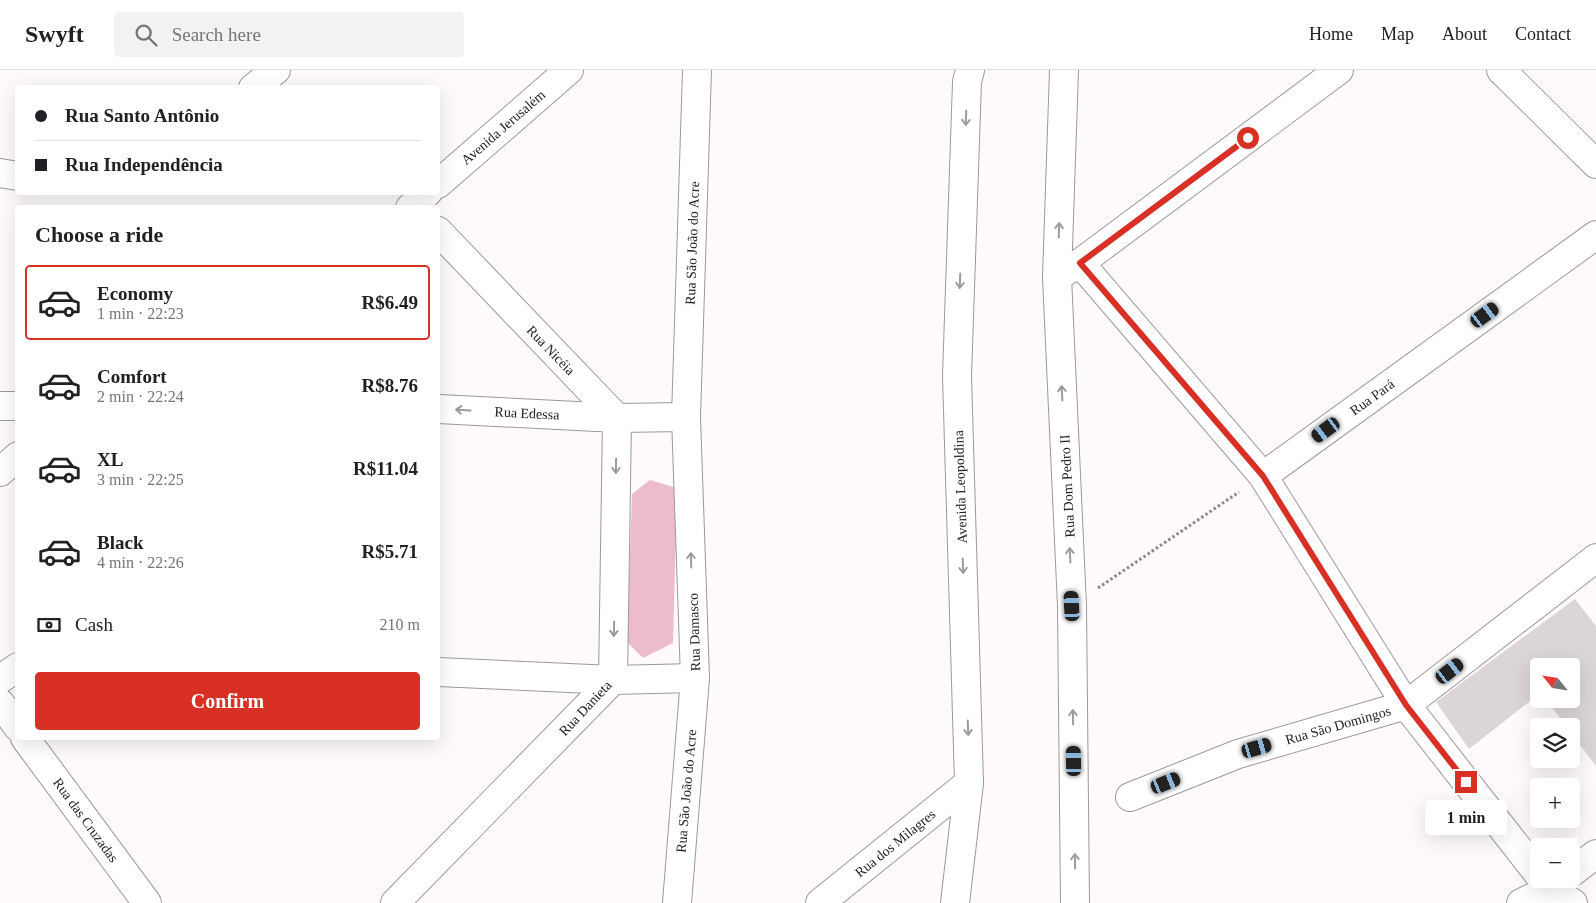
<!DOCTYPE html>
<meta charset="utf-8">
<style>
body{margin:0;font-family:Georgia,serif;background:#f2f2f2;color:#202124;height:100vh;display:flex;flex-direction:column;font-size:19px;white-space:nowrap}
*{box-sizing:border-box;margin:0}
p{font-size:16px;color:#757577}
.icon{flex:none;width:28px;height:28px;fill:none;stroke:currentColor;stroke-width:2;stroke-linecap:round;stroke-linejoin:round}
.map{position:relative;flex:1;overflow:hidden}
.side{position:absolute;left:15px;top:135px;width:425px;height:535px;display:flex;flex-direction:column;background:#fff;border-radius:5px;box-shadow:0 5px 20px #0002}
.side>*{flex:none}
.banner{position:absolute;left:15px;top:15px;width:425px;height:110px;border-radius:5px;box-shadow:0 5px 20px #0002;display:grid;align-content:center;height:110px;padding:0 20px;background:#fff}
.needle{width:32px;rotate:300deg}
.controls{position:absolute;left:1530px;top:588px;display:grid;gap:10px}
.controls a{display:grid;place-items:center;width:50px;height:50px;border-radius:5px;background:#fff;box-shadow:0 5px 20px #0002;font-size:25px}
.end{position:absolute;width:22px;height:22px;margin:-11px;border:6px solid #d93025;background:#fff;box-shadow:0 0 0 2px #fff}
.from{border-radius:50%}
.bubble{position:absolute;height:35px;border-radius:5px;background:#fff;box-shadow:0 5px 20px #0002;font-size:16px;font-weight:700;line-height:35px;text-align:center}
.car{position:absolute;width:15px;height:30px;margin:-15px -8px;border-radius:6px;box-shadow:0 0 4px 1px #0007;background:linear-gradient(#222 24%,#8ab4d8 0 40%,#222 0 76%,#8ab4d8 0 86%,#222 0)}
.banner b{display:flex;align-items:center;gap:18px;height:48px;font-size:19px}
.banner b+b{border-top:1px solid #e0e0e0}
.banner i{width:12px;height:12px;background:#202124}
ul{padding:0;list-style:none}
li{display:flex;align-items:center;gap:15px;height:75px;margin:0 10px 8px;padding:0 10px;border:2px solid transparent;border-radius:5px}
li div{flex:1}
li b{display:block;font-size:19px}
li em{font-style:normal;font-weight:700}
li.on{border-color:#d93025}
li>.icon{width:45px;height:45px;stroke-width:1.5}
h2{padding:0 20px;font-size:22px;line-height:60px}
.pay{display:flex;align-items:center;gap:12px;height:55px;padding:0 20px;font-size:19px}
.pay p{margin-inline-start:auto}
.cta{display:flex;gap:10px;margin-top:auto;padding:10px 20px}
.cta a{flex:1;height:58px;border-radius:5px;background:#d93025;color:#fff;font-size:20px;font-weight:700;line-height:58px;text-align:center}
header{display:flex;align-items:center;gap:30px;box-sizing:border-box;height:70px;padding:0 25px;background:#fff;border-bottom:1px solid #e0e0e0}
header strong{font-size:24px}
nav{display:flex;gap:28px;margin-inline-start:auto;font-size:18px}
.search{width:350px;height:45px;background:#f2f2f2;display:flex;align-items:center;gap:12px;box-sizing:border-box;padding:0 18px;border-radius:5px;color:#757577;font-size:19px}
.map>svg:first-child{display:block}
</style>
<header>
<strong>Swyft</strong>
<div class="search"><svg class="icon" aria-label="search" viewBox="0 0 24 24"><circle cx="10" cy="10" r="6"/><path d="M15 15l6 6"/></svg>Search here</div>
<nav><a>Home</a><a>Map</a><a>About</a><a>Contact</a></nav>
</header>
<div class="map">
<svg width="1596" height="833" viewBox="0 0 1596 833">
<rect width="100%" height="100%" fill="#fefafb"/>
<polygon fill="#ecbccc" points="650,410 677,418 673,573 643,588 627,572 632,424"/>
<polygon fill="#dcd5d7" points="1575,529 1596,556 1596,696 1571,663 1571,656 1566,656 1546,629 1571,629 1571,596 1539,596 1539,624 1469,679 1436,632"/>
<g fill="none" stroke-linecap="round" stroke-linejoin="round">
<defs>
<g id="street">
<polyline points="1501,0 1596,94"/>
<polyline points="253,18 276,0"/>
<polyline points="0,103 18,106"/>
<polyline points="438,161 617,348"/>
<polyline points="1080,193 1263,406 1406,635 1539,805"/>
<polyline points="1065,202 1080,193 1339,0"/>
<polyline points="438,339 617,348 686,347"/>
<polyline points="0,402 18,386"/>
<polyline points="1263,406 1596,165"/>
<polyline points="438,602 613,610 695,608"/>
<polyline points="0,609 18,597"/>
<polyline points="0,633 18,657"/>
<polyline points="25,668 147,833"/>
<polyline points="1130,727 1238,684 1406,635 1596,488"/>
<polyline points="1571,803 1596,784"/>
<polyline points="1542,809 1550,819 1573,833"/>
<polyline points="395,833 613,610 617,348"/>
<polyline points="677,833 695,608 686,347 697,0"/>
<polyline points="820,833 969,713"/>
<polyline points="1521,833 1550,819 1564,809"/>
</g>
<g id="secondary">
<polyline points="1064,0 1057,207 1072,536 1075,833"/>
<polyline points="438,114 569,0"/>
<polyline points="410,138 428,122"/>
<polyline points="0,336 18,336"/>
<polyline points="955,833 969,713 957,306 967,12 970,0"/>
</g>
</defs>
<use href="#street" stroke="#9e989a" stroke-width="30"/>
<use href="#secondary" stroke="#9e989a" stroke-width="30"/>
<polyline stroke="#8a8788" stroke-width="3" stroke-dasharray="2.5 2.5" stroke-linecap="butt" points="1098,518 1239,422"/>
<use href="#street" stroke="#fff" stroke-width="28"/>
<use href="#secondary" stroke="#fff" stroke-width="28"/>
</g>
<defs><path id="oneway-shaft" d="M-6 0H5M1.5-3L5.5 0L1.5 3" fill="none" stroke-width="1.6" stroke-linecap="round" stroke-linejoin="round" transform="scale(1.25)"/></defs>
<g stroke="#9c9c9c">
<use href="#oneway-shaft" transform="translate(966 48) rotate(92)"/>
<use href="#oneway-shaft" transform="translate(1059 160) rotate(-88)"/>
<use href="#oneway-shaft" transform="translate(960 211) rotate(92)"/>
<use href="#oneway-shaft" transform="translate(1062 323) rotate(-93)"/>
<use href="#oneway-shaft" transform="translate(463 340) rotate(-177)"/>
<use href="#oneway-shaft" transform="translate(616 396) rotate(91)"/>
<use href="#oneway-shaft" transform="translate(1070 485) rotate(-93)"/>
<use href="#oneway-shaft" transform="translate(691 490) rotate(-92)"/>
<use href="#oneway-shaft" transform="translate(963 496) rotate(88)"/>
<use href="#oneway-shaft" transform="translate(614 559) rotate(91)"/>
<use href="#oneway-shaft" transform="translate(1073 647) rotate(-91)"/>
<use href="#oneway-shaft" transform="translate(968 658) rotate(88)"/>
<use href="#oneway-shaft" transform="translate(1075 791) rotate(-91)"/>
</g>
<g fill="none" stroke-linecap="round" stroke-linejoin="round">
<polyline stroke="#d93025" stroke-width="6" points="1248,68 1080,193 1263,406 1406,635 1466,712"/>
</g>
<g text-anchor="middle" stroke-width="4" stroke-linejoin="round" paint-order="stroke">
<g font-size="14" fill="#242223" stroke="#fff">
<text transform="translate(503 57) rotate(-41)" y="5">Avenida Jerusalém</text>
<text transform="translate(692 173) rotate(-88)" y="5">Rua São João do Acre</text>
<text transform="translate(551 280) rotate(46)" y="5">Rua Nicéia</text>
<text transform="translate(1372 327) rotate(-36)" y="5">Rua Pará</text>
<text transform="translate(527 343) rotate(3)" y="5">Rua Edessa</text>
<text transform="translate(1067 416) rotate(-93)" y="5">Rua Dom Pedro II</text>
<text transform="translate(960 417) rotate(-92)" y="5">Avenida Leopoldina</text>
<text transform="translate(694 562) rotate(-92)" y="5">Rua Damasco</text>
<text transform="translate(585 638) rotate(-47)" y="5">Rua Danieta</text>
<text transform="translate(1338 655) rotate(-16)" y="5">Rua São Domingos</text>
<text transform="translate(686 721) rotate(-85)" y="5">Rua São João do Acre</text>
<text transform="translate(86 750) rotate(54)" y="5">Rua das Cruzadas</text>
<text transform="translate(895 773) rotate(-39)" y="5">Rua dos Milagres</text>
</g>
</g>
</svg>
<div class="controls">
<a><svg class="needle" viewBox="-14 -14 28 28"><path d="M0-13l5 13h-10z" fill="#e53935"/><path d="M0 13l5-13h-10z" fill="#757577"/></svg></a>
<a><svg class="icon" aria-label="layers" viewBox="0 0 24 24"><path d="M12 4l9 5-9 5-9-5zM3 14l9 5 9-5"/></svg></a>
<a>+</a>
<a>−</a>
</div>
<i class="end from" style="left:1248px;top:68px"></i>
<i class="end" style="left:1466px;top:712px"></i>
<div class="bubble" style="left:1425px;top:730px;width:82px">1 min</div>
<i class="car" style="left:1485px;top:245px;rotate:54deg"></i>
<i class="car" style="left:1326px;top:360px;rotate:234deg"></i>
<i class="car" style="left:1072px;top:536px;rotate:357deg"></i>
<i class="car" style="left:1450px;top:601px;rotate:52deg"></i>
<i class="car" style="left:1257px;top:678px;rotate:74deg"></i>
<i class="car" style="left:1074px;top:691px;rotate:359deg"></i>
<i class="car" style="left:1166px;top:713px;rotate:68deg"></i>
<div class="banner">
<b><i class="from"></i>Rua Santo Antônio</b>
<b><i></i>Rua Independência</b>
</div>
<section class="side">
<h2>Choose a ride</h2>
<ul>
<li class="on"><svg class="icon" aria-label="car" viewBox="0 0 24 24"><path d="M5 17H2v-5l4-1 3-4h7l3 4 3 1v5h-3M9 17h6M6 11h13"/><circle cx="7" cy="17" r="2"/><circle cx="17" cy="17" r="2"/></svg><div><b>Economy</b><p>1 min · 22:23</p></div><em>R$6.49</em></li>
<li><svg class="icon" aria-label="car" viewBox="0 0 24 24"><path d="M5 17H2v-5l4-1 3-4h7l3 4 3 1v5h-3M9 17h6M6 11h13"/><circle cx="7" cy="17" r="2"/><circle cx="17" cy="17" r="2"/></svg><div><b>Comfort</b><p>2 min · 22:24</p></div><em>R$8.76</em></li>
<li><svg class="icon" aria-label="car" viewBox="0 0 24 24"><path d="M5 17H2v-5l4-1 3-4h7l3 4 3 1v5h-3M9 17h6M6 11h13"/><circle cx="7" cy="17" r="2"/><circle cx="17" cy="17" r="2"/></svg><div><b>XL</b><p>3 min · 22:25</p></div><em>R$11.04</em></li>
<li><svg class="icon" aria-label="car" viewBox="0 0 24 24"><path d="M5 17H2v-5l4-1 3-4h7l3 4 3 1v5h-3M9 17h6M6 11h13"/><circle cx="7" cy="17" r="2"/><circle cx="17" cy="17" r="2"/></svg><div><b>Black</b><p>4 min · 22:26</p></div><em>R$5.71</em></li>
</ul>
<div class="pay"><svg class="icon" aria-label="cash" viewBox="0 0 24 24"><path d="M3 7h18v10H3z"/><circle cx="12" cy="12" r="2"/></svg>Cash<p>210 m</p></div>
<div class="cta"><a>Confirm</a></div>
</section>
</div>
